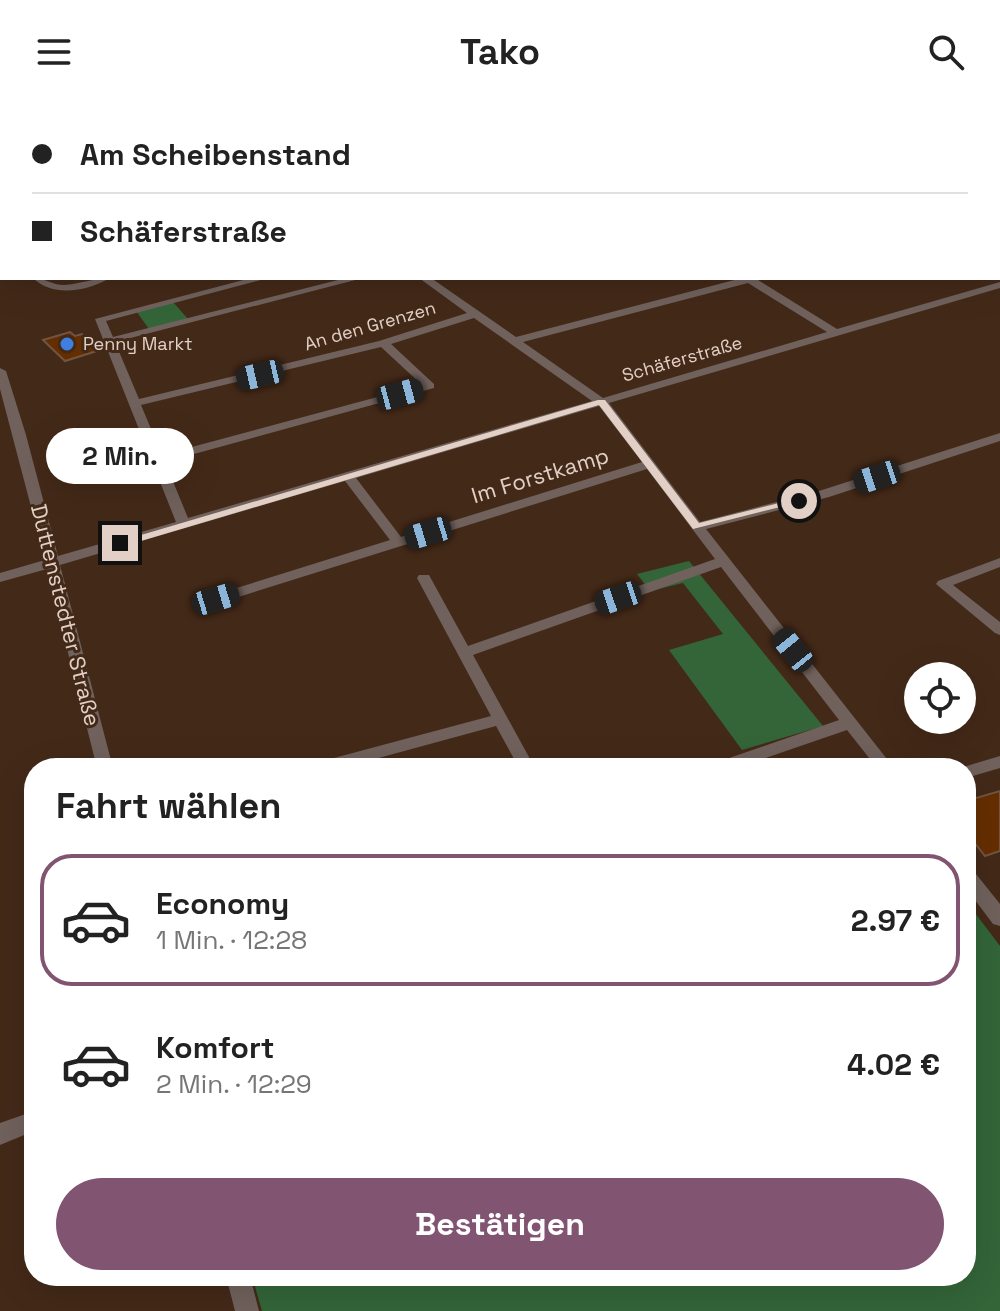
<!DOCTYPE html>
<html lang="de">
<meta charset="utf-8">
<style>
body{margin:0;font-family:"Space Grotesk",sans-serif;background:#f6f6f6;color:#222;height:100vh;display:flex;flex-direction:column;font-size:30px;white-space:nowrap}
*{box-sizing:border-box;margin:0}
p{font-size:26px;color:#767676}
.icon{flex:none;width:44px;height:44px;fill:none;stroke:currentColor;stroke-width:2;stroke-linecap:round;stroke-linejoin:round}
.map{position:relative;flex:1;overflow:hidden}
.panel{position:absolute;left:24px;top:654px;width:952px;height:528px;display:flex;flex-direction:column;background:#fff;border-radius:32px;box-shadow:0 8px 32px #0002}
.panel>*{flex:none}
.top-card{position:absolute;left:0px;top:0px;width:1000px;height:176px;box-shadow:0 8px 32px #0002;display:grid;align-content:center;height:176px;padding:0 32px;background:#fff}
.tools{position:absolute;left:904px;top:558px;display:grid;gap:16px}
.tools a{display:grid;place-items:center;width:72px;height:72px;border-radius:50%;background:#fff;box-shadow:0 8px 32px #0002;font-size:40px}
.end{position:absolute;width:36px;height:36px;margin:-18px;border:10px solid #e2d0c6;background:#111;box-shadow:0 0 0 4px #111}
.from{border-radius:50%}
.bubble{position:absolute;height:56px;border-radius:28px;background:#fff;box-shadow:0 8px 32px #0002;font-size:26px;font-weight:600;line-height:56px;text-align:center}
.car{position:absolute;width:24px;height:48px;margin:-24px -12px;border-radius:10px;box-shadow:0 0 6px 2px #0007;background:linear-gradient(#222 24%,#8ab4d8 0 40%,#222 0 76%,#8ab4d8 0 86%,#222 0)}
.top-card b{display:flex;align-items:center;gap:28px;height:76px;font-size:30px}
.top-card b+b{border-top:2px solid #e0e0e0}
.top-card i{width:20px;height:20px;background:#222}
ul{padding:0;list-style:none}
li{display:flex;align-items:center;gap:24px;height:132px;margin:0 16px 12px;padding:0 16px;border:4px solid transparent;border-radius:32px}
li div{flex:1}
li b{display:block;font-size:30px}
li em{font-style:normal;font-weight:600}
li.on{border-color:#815471}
li>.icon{width:72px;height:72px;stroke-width:1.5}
h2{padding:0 32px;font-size:36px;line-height:96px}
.button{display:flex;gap:16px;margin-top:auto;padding:16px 32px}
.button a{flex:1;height:92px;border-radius:48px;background:#815471;color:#fff;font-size:32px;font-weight:600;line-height:92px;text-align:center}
header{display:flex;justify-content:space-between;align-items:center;height:104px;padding:0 32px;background:#fff;font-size:36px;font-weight:600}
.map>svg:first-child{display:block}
</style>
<header><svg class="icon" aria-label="menu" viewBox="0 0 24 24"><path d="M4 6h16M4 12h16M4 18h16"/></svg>Tako<svg class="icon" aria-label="search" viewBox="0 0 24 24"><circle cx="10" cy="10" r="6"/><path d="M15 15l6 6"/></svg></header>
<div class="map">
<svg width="1000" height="1207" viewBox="0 0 1000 1207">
<rect width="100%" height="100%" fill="#432918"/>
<g fill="#336539">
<polygon points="173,198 188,215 149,225 136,207"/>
<polygon points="689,457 823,622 742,646 669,546 723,530 683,479 650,487 637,470"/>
<polygon points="966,797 1000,842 1000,1207 262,1207 252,1172 966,1172"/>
</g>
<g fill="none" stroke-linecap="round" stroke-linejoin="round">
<g stroke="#449aa0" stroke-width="2">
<polyline points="259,0 267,2"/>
<polyline points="799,0 803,2"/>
<polyline points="456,2 464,0"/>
</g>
</g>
<g fill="#652e00" stroke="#715441" stroke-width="2">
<polygon points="70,228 75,232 82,230 100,246 65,257 43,236"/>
<polygon points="1000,687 1000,747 985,752 966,728 966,697"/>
</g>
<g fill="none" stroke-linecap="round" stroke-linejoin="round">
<g fill="#70615c" fill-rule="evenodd">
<polygon points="570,0 582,0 584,2 573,2"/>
<polygon points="666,0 675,0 677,2 668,2"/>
<polygon points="0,129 2,130 2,138 0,137"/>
<polygon points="998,158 1000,159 1000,165 998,164"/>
<path d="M33,174C45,174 52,181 64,181C80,180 94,174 110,174C88,187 53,194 33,174Z"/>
<path d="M251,174H268L106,217L113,233L346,174H363L115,238L139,295L379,237L467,209L419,174H431L516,233L742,174H759L758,176L837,225L1000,178V184L609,299L700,418L819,387L1000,329V337L829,393L706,425L894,664H877L847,626L737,664H710L712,660L839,616L721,463L473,551L535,664H519L496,622L342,664H311L313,660L319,658L491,612L417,474L419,471H429L468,542L715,455L647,365L216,500L209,495L211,492L390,436L345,377L60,461L113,664H97L47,465L0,478V469L45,456L0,285V264L6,267L26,331L58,452L176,418L95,215ZM748,179L827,228L603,294L523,238ZM474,214L592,297L188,414L165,358L434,284V280L391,240ZM381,243L422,281L162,351L141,301ZM599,302L642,358L401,433L356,374Z"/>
<polygon points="1000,454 1000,463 953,481 1000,518 1000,531 995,529 936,480 938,477"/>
<polygon points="1000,652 1000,664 966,674 966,664 960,664"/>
<polygon points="966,763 972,765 1000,800 1000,822 993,820 966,784"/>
<polygon points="34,1007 34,1027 0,1041 0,1019"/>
<polygon points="226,1172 250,1172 259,1207 235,1207"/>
</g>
<rect fill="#b09085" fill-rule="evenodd" x="0" y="86" width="2" height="6"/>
</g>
<polygon fill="#e2d0c6" points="598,296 605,296 699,419 799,394 804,397 693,425 599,301 124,442 114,439"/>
<circle fill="#3f7fe0" stroke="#432918" stroke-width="3" cx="67" cy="240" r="8"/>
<g text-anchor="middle" stroke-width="6" stroke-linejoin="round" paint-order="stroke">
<g font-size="18" fill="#e2d0c6" stroke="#432918">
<text transform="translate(370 222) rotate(-16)" y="6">An den Grenzen</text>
<text transform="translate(682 255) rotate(-16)" y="6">Schäferstraße</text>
</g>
<g font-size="18" fill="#e2d0c6" stroke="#432918" text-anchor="start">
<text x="83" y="246">Penny Markt</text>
</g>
<g font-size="22" fill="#e2d0c6" stroke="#432918">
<text transform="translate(540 371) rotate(-17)" y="8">Im Forstkamp</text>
<text transform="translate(66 511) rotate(76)" y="8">Duttenstedter Straße</text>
</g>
</g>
</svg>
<div class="tools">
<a><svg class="icon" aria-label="locate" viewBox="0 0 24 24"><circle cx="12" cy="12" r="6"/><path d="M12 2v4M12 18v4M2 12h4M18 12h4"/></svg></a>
</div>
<i class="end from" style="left:799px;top:397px"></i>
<i class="end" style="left:120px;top:439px"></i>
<div class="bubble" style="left:46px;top:324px;width:148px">2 Min.</div>
<i class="car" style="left:260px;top:271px;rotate:257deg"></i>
<i class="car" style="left:400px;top:290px;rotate:75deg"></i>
<i class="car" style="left:877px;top:373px;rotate:252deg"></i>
<i class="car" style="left:428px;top:429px;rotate:253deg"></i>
<i class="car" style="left:618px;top:494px;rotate:251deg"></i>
<i class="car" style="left:216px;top:495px;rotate:73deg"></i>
<i class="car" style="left:793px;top:546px;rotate:321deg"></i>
<div class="top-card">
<b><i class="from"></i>Am Scheibenstand</b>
<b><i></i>Schäferstraße</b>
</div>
<section class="panel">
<h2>Fahrt wählen</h2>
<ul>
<li class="on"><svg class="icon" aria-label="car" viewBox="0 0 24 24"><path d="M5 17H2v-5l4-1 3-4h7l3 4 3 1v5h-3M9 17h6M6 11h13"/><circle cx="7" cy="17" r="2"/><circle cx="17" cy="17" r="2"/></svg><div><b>Economy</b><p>1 Min. · 12:28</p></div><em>2.97 €</em></li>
<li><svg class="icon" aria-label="car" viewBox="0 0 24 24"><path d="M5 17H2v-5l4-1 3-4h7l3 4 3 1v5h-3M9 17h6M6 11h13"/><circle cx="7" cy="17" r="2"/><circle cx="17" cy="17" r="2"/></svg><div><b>Komfort</b><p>2 Min. · 12:29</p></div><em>4.02 €</em></li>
</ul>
<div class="button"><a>Bestätigen</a></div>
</section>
</div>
